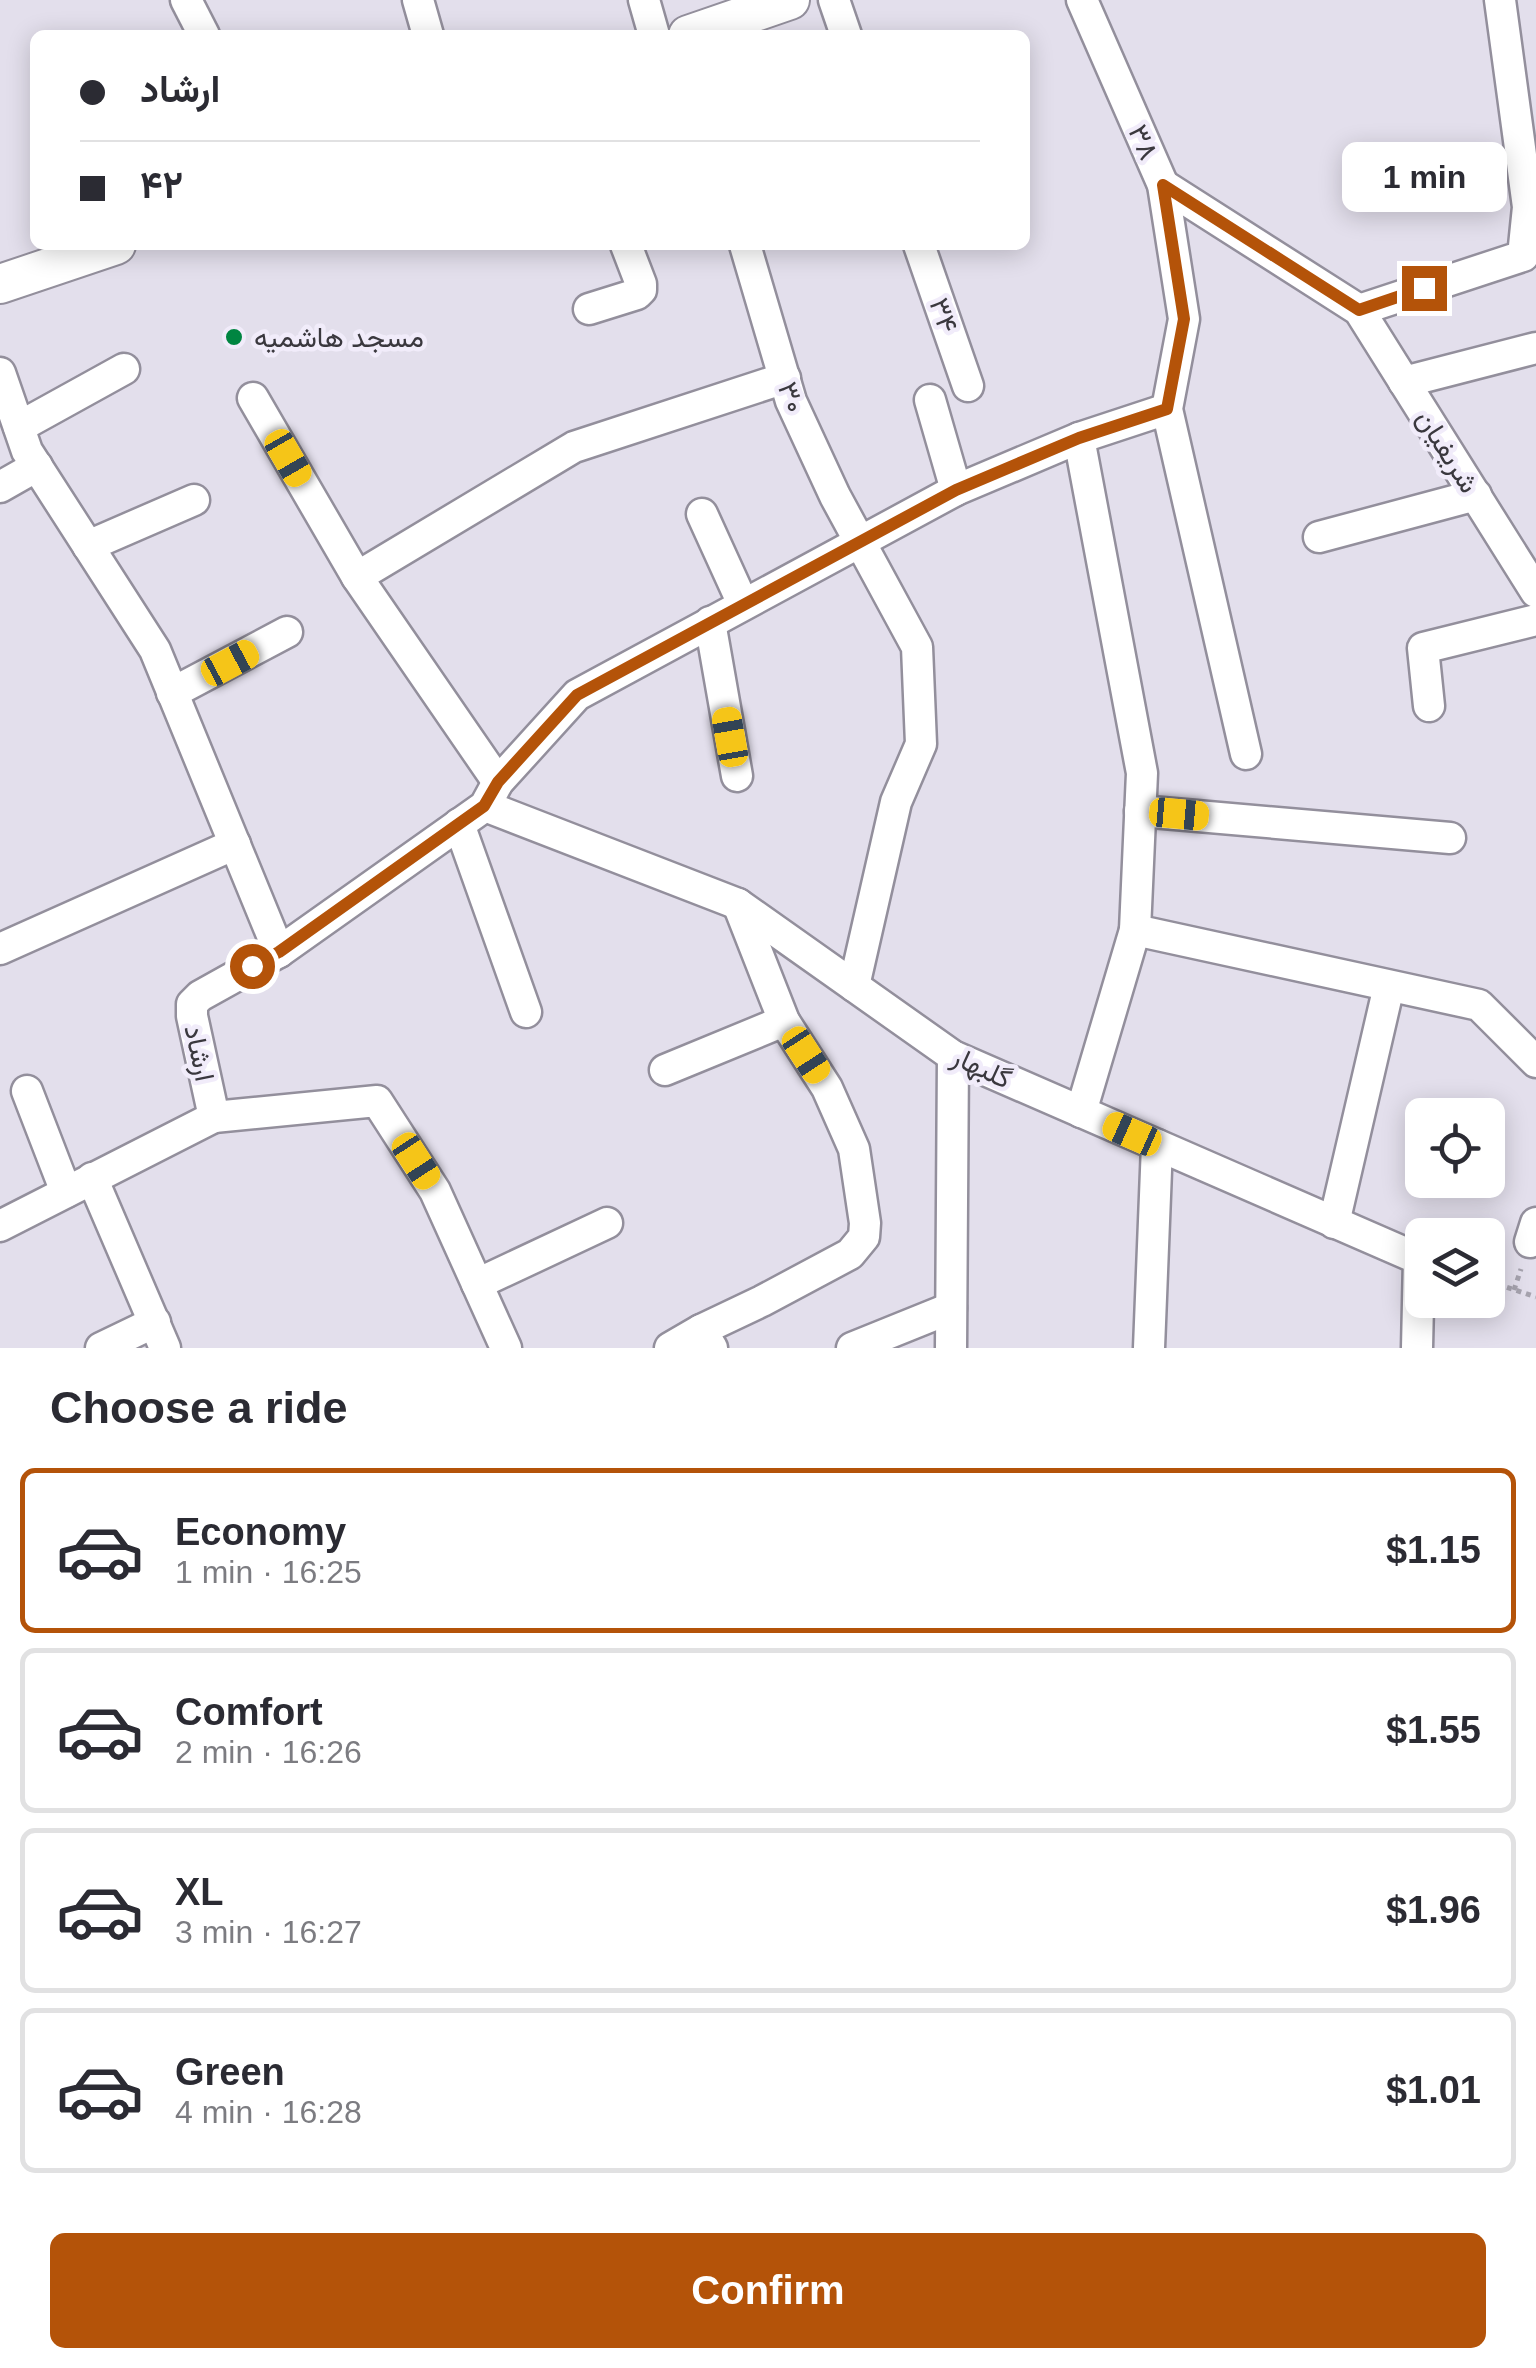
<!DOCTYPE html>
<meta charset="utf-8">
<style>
body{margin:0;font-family:Helvetica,Vazirmatn,sans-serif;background:#f7f7f7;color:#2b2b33;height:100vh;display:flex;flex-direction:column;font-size:38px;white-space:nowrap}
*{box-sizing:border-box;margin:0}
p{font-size:32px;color:#7c7c81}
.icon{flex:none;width:55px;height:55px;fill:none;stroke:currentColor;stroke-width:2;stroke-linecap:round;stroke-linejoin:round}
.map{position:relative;height:1348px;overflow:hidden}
.details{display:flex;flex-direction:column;background:#fff;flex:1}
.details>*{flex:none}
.banner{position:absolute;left:30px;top:30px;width:1000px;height:220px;border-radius:15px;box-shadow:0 5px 25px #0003;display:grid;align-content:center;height:220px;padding:0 50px;background:#fff}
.tools{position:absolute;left:1405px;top:1098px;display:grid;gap:20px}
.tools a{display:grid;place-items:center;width:100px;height:100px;border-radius:15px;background:#fff;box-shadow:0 5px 25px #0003;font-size:50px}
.end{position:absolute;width:45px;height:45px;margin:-22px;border:12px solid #b45309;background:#fff;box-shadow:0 0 0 5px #fff}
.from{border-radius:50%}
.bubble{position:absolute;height:70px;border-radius:15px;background:#fff;box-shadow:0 5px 25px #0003;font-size:32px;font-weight:800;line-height:70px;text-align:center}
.car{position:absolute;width:30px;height:60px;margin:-30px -15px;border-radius:12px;box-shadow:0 0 8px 2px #0007;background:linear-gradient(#f5c518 24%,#345 0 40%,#f5c518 0 76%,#345 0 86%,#f5c518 0)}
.banner b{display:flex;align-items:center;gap:35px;height:95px;font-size:38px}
.banner b+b{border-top:2px solid #e1e1e2}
.banner i{width:25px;height:25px;background:#2b2b33}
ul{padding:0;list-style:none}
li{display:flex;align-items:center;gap:30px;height:165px;margin:0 20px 15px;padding:0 30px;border:5px solid #e1e1e2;border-radius:15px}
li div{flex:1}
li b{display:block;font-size:38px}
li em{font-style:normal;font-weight:800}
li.selected{border-color:#b45309}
li>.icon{width:90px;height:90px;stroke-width:1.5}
h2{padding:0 50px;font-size:45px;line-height:120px}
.cta{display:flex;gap:20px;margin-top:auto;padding:20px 50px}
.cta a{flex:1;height:115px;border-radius:15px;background:#b45309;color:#fff;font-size:40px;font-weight:800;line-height:115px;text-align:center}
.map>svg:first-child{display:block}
</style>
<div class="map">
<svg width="1536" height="1348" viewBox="0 0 1536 1348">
<rect width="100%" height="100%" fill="#e3dfec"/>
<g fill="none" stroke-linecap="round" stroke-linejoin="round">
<defs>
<g id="minor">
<polyline points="186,0 204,35"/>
<polyline points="418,0 428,35"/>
<polyline points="644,0 654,35"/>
<polyline points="834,0 846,35"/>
<polyline points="1082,0 1163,185 1184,319 1167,409 1246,754"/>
<polyline points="1163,185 1359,310 1536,592"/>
<polyline points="745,245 791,401 835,496 917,647 921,744 896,802 854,986"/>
<polyline points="919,245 968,386"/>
<polyline points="589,309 637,294 641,290 641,284 626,245"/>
<polyline points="1359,310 1523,256 1528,207 1500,0"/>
<polyline points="0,373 27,451 155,650 279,952"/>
<polyline points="1404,382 1536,348"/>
<polyline points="253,398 357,577"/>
<polyline points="930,400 956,490"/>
<polyline points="19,427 124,369"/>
<polyline points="1079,438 1142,773 1135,930 1479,1005 1536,1062"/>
<polyline points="0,487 37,466"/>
<polyline points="702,514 743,604"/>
<polyline points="1319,537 1476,495"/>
<polyline points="88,546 194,500"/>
<polyline points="710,622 737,776"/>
<polyline points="172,693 287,632"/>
<polyline points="1429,706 1423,648 1536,620"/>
<polyline points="498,782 357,577 574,447 785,378"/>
<polyline points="485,806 738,904 953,1056 1419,1259 1417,1348"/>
<polyline points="1140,811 1450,838"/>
<polyline points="459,824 526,1012"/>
<polyline points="0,949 235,844"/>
<polyline points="665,1070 784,1021"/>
<polyline points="27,1091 66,1192"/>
<polyline points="1081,1112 1135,930"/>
<polyline points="214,1117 377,1101 435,1191 506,1348"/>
<polyline points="92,1178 165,1348"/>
<polyline points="1334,1223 1389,986"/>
<polyline points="0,1226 214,1117 192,1016 192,1004 200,996 279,952 485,806 498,782 577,695 956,490 1079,438 1167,409"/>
<polyline points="1530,1242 1536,1223"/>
<polyline points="477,1284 607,1223"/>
<polyline points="701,1330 762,1301 850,1254 864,1237 865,1223 854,1149 827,1088 784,1021 738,904"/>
<polyline points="101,1348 155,1322"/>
<polyline points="670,1348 701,1330 712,1348"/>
<polyline points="852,1348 951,1308"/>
<polyline points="951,1348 953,1056"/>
<polyline points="1149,1348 1157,1145"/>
</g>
<g id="major">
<polyline points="688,35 790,0"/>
<polyline points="0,284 116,245"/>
</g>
</defs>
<use href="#minor" stroke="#938f9c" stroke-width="35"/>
<use href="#major" stroke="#938f9c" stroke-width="42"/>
<g stroke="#a6a3ae" stroke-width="5" stroke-dasharray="5 5" stroke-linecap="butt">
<polyline points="1488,1281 1536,1297"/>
<polyline points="1514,1290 1521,1269"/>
</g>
<use href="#minor" stroke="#fff" stroke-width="30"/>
<use href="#major" stroke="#fff" stroke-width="38"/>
</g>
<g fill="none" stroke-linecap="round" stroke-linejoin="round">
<polyline stroke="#b45309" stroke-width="12" points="252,966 279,952 484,806 498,782 577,695 956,490 1079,438 1167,409 1184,319 1163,185 1359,310 1424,288"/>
</g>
<circle fill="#008541" stroke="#f1ecfa" stroke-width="4" cx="234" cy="337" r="10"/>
<g text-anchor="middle" stroke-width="9" stroke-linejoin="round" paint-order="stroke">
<g font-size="28" fill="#3a383e" stroke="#f1ecfa">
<text transform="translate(1144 142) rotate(66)" y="10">۳۸</text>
<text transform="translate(944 315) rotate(71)" y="10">۳۴</text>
<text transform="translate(792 397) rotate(71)" y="10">۳۰</text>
<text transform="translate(1448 451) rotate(58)" y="10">شریفیان</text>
<text transform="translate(200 1053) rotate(78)" y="10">ارشاد</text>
<text transform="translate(982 1067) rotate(25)" y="10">گلبهار</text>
</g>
<g font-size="28" fill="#3a383e" stroke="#f1ecfa" text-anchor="start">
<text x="254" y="347">مسجد هاشمیه</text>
</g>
</g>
</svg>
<div class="tools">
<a><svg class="icon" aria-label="locate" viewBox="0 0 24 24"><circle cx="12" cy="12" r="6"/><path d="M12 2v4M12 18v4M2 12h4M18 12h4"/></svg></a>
<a><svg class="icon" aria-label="layers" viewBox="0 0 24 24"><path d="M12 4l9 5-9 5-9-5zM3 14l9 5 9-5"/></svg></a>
</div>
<i class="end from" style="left:252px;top:966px"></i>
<i class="end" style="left:1424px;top:288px"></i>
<div class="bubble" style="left:1342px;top:142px;width:165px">1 min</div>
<i class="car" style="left:288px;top:458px;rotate:150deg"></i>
<i class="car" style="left:230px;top:663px;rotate:62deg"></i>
<i class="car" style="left:730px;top:737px;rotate:350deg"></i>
<i class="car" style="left:1179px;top:814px;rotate:95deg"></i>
<i class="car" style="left:806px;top:1055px;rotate:147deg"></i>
<i class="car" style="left:1132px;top:1134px;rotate:294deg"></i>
<i class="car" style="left:416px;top:1161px;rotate:147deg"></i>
<div class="banner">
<b><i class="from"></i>ارشاد</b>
<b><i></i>۴۲</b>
</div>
</div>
<section class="details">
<h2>Choose a ride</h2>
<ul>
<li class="selected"><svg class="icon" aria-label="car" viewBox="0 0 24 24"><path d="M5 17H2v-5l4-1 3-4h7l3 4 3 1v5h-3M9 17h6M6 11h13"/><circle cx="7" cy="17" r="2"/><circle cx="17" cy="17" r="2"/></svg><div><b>Economy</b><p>1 min · 16:25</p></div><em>$1.15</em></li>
<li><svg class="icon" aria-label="car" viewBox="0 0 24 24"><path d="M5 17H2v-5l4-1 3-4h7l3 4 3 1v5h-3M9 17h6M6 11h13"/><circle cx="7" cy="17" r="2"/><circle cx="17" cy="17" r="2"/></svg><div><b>Comfort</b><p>2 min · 16:26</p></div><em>$1.55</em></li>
<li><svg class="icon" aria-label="car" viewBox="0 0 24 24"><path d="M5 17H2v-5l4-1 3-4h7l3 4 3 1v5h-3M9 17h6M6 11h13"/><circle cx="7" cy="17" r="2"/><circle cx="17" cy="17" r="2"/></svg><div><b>XL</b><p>3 min · 16:27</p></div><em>$1.96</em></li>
<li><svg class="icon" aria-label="car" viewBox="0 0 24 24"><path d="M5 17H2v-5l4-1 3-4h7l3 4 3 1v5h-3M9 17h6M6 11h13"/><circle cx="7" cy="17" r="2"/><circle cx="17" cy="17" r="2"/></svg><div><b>Green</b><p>4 min · 16:28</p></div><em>$1.01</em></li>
</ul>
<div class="cta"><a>Confirm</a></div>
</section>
